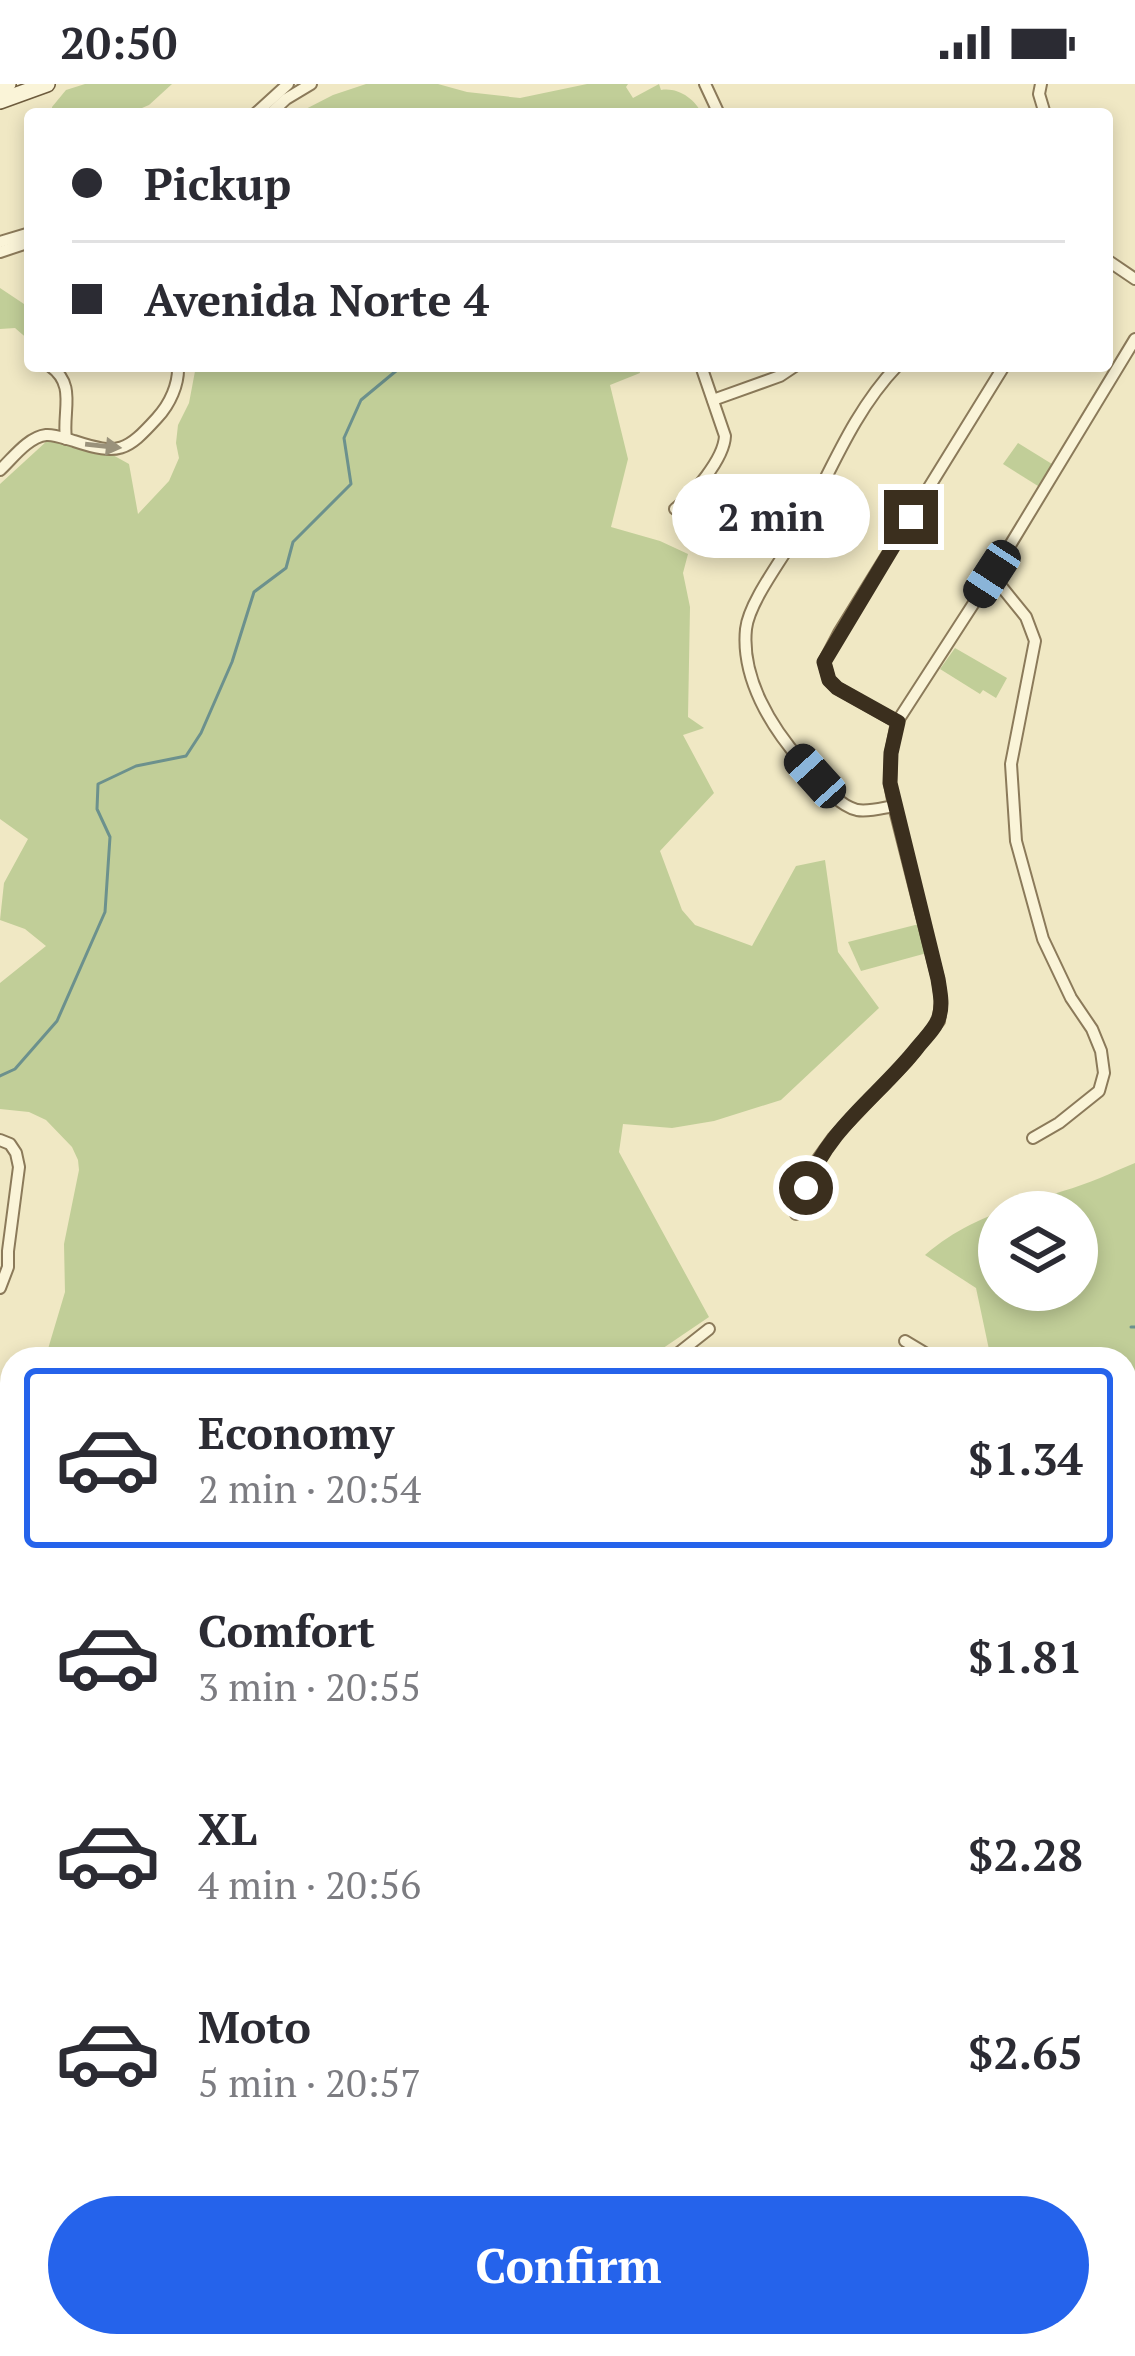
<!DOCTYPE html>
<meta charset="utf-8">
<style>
body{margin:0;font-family:"PT Serif",serif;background:#f2f2f3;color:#2b2b33;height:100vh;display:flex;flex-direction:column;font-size:45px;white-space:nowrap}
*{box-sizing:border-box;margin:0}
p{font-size:39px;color:#7c7c81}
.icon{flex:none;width:66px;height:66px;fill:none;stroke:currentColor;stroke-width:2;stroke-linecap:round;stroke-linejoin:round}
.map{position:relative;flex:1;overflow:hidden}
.details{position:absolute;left:0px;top:1263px;width:1137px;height:1011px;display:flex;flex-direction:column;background:#fff;border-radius:36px 36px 0 0;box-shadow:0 6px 18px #0003}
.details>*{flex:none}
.guide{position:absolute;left:24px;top:24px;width:1089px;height:264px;border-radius:12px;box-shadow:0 6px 18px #0003;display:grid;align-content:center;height:264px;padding:0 48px;background:#fff}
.buttons{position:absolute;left:978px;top:1107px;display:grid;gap:24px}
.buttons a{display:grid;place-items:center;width:120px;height:120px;border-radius:50%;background:#fff;box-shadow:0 6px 18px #0003;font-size:60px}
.end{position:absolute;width:54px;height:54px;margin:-27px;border:15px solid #3b2f1e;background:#fff;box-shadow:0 0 0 6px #fff}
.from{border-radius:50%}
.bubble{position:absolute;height:84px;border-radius:42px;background:#fff;box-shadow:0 6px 18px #0003;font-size:39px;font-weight:800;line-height:84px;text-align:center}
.car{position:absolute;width:36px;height:72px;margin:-36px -18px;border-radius:15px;box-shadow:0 0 9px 3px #0007;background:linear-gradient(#222 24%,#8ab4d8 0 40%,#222 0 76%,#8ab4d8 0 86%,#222 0)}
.guide b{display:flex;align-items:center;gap:42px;height:114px;font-size:45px}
.guide b+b{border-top:3px solid #e1e1e2}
.guide i{width:30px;height:30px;background:#2b2b33}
ul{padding:21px 0 0;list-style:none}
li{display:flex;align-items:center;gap:36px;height:180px;margin:0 24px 18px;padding:0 24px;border:6px solid transparent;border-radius:12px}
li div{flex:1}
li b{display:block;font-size:45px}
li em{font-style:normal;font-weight:800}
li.selected{border-color:#2563eb}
li>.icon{width:108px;height:108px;stroke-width:1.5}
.cta{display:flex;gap:24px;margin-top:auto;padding:24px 48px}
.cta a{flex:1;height:138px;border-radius:72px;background:#2563eb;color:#fff;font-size:48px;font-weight:800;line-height:138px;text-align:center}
.status{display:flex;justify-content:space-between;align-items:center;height:84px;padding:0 60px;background:#fff;direction:ltr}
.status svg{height:33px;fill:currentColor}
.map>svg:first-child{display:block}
</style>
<div class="status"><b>20:50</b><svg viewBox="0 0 49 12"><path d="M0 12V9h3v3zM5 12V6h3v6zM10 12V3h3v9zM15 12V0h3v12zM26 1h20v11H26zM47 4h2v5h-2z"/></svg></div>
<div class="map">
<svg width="1135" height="2272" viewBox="0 0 1135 2272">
<rect width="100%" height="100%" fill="#f0e8c4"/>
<g fill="#c1ce98" fill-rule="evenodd">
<polygon points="85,0 172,0 149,21 128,30 52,30 52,23 66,6"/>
<path d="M366,0H438L467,8L520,14L587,0H628L626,3L633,14L659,0L661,6C678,3 695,15 702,30H296L333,11Z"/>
<polygon points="0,204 30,224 30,257 15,244 0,245"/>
<polygon points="196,282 638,282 640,289 610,301 628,375 611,443 660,457 688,470 683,489 690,523 688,633 704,644 683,651 714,709 660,767 682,826 695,841 752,862 796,782 825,776 838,868 879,924 781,1016 714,1037 672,1044 623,1040 619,1068 709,1233 647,1275 45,1275 65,1208 64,1160 79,1086 78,1076 72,1063 46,1036 29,1028 0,1025 0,899 46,862 25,845 0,836 4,799 28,755 0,735 0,400 48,356 111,370 129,380 138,430 169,397 179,374 176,359 178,341 189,319"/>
<polygon points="1018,359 1052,380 1038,402 1003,380"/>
<polygon points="955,564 1007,594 996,614 983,606 980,610 940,585"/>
<polygon points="919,840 927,869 861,887 848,858"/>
<path d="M1135,1079V1517L1125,1512V1275H991L976,1204L925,1171C968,1134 1011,1124 1063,1107C1088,1100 1111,1089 1135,1079ZM999,1128H1077V1206H999Z"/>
<polygon points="12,1667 12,2087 0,2103 0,1712"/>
<polygon points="1135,2097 1135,2268 1125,2258 1125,2117"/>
<polygon points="635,2262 739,2262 740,2263 719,2269 719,2272 638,2272"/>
</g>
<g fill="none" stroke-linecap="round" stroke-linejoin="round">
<g stroke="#6c918d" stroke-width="3">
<polyline points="0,992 15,985 57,937 105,828 110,753 97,725 98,700 136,682 186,672 201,649 232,578 254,508 286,484 293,458 351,400 344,354 361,316 402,282"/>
<polyline points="1131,1243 1135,1243"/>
</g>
<defs>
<g id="minor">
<polyline points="705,0 719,30"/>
<polyline points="1041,0 1039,10 1045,30"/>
<polyline points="255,30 288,0"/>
<polyline points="270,30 286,15 311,0"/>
<polyline points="0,158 30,149"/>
<polyline points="0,168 30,158"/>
<polyline points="1107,176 1135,195"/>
<path d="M50,282C77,301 62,327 66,355"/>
<path d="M897,282C852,329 829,392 798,448C783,474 749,518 746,545C741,594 771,643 802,678C816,693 836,721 857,726C869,728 882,724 894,722L890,699L891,669L897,638L992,491L1135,255"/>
<polyline points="713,316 780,292 795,282"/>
<path d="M0,386C12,375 28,353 46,351C54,350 66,355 74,357C119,372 127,367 157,334C170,320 179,300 178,282"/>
<path d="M675,425C693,411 724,375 725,352L701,282"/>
<polyline points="992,491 1026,533 1035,557 1011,680 1016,757 1043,855 1071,914 1092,945 1101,967 1104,989 1099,1007 1059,1039 1033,1054"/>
<polyline points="897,638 837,604 829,596 824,578 839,549 1004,282"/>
<polyline points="0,1056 10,1060 16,1069 19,1083 8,1167 8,1183 0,1204"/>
<polyline points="796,1130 815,1079 833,1054 907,977 939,937 941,916 938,895 894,722"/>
<polyline points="905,1257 935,1275"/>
<polyline points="671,1275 709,1245"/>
<polyline points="0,1534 12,1530"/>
<polyline points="1125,1588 1135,1593"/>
<polyline points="1125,1744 1135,1751"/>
<polyline points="1125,1932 1135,1940"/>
<polyline points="0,2127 12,2109"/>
<polyline points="36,2272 51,2262"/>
<polyline points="266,2272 283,2262"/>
<path d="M450,2272C460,2265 469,2267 480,2272"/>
<polyline points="801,2272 810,2262"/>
<polyline points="904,2272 911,2262"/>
</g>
<g id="secondary">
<polyline points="0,3 8,0"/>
<polyline points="0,17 47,0"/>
</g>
</defs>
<use href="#minor" stroke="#8b7a5a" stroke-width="14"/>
<use href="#secondary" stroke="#6d5b3d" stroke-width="18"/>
<use href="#minor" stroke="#faf4d8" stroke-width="10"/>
<use href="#secondary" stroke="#faf4d8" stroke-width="15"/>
</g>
<defs><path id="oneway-solid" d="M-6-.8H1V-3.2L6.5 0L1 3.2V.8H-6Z" transform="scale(3)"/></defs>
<use fill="#9a927b" href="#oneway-solid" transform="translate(103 362) rotate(6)"/>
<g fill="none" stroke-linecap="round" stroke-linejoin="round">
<path stroke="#3b2f1e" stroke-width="15" d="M806,1104C828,1044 879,1012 917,964C925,954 936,944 939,933C943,921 940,908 938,895L890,699L891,669L898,638L837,604L829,596L824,578L911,433"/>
</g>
</svg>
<div class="buttons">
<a><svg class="icon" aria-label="layers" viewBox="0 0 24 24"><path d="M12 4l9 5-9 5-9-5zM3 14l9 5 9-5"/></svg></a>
</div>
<i class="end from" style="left:806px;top:1104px"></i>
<i class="end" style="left:911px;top:433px"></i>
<div class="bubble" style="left:672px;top:390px;width:198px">2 min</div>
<i class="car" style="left:992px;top:490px;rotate:213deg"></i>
<i class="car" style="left:815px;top:692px;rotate:318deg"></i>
<div class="guide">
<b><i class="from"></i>Pickup</b>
<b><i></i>Avenida Norte 4</b>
</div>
<section class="details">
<ul>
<li class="selected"><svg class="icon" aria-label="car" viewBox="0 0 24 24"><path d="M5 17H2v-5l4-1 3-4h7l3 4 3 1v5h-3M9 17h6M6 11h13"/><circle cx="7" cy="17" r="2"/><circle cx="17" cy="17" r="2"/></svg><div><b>Economy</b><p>2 min · 20:54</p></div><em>$1.34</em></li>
<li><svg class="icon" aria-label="car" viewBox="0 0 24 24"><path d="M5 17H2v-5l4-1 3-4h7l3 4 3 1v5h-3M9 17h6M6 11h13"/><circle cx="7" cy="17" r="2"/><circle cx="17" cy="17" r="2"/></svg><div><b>Comfort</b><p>3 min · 20:55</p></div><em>$1.81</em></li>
<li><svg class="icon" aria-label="car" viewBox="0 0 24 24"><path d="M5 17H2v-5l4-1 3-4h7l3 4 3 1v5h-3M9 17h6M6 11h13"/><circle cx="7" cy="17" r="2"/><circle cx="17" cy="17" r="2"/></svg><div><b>XL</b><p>4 min · 20:56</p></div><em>$2.28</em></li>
<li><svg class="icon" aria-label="car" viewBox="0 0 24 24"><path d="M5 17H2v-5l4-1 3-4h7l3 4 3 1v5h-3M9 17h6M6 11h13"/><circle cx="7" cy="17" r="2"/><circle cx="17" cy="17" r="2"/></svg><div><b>Moto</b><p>5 min · 20:57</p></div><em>$2.65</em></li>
</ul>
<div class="cta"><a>Confirm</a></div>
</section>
</div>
